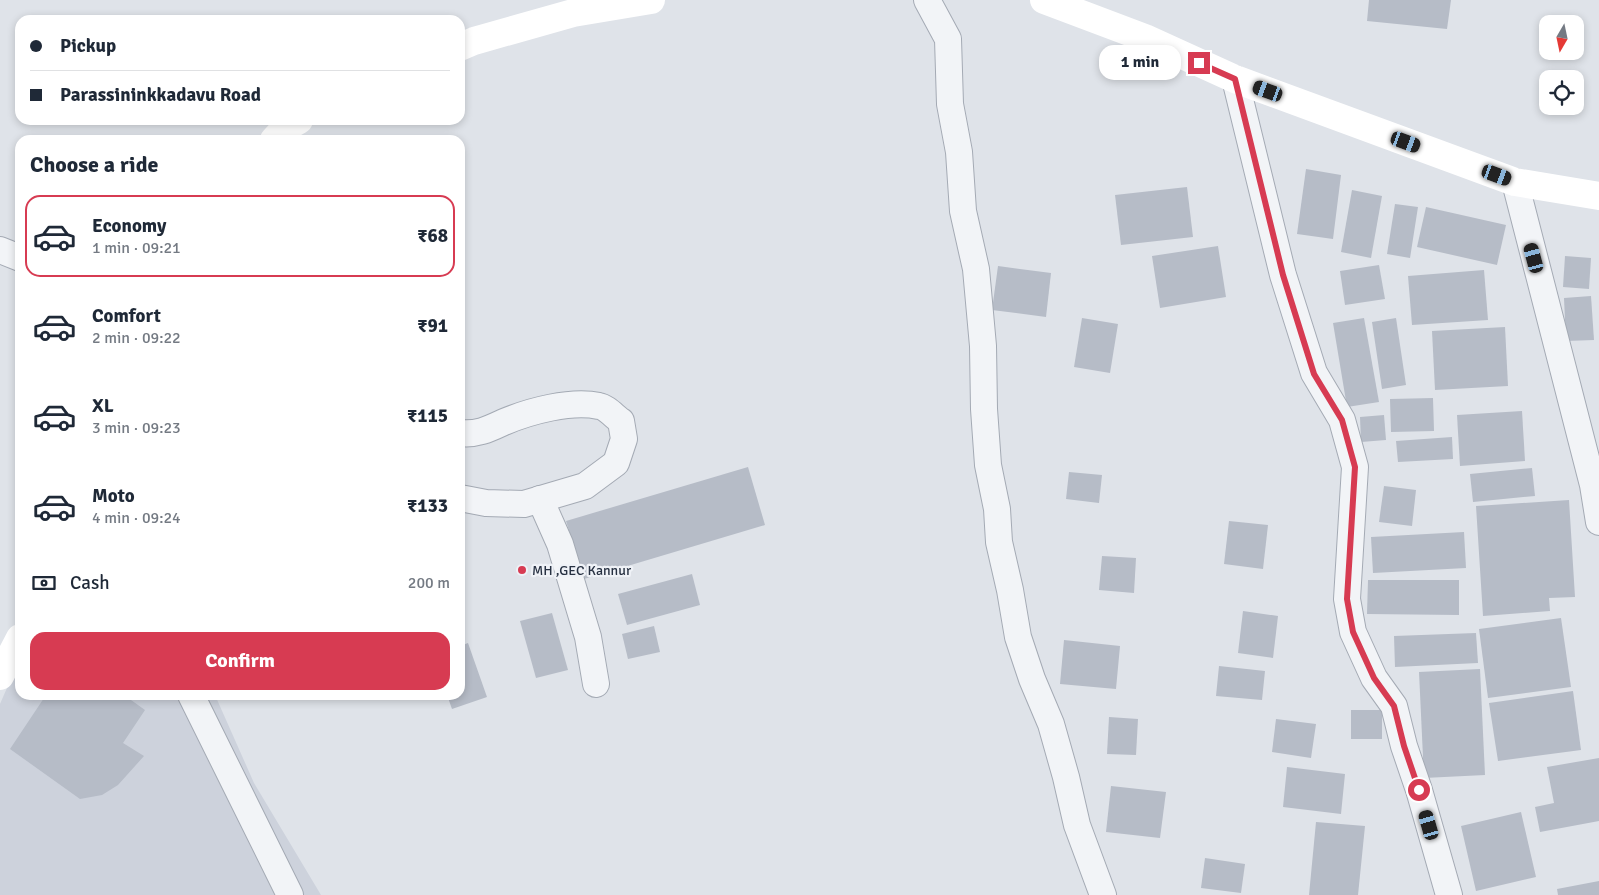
<!DOCTYPE html>
<meta charset="utf-8">
<style>
body{margin:0;font-family:Signika,sans-serif;background:#f6f6f7;color:#1f2937;height:100vh;display:flex;flex-direction:column;font-size:19px;white-space:nowrap}
*{box-sizing:border-box;margin:0}
p{font-size:16px;color:#747a83}
.icon{flex:none;width:28px;height:28px;fill:none;stroke:currentColor;stroke-width:2;stroke-linecap:round;stroke-linejoin:round}
.map{position:relative;flex:1;overflow:hidden}
.panel{position:absolute;left:15px;top:135px;width:450px;height:565px;display:flex;flex-direction:column;background:#fff;border-radius:15px;box-shadow:0 2px 8px #0003}
.panel>*{flex:none}
.guide{position:absolute;left:15px;top:15px;width:450px;height:110px;border-radius:15px;box-shadow:0 2px 8px #0003;display:grid;align-content:center;height:110px;padding:0 15px;background:#fff}
.needle{width:32px;rotate:189deg}
.fabs{position:absolute;left:1539px;top:15px;display:grid;gap:10px}
.fabs a{display:grid;place-items:center;width:45px;height:45px;border-radius:10px;background:#fff;box-shadow:0 2px 8px #0003;font-size:25px}
.end{position:absolute;width:22px;height:22px;margin:-11px;border:6px solid #d73b52;background:#fff;box-shadow:0 0 0 2px #fff}
.from{border-radius:50%}
.bubble{position:absolute;height:35px;border-radius:15px;background:#fff;box-shadow:0 2px 8px #0003;font-size:16px;font-weight:800;line-height:35px;text-align:center}
.car{position:absolute;width:15px;height:30px;margin:-15px -8px;border-radius:6px;box-shadow:0 0 4px 1px #0007;background:linear-gradient(#222 24%,#8ab4d8 0 40%,#222 0 76%,#8ab4d8 0 86%,#222 0)}
.guide b{display:flex;align-items:center;gap:18px;height:48px;font-size:19px}
.guide b+b{border-top:1px solid #e0e1e3}
.guide i{width:12px;height:12px;background:#1f2937}
ul{padding:0;list-style:none}
li{display:flex;align-items:center;gap:15px;height:82px;margin:0 10px 8px;padding:0 5px;border:2px solid transparent;border-radius:15px}
li div{flex:1}
li b{display:block;font-size:19px}
li em{font-style:normal;font-weight:800}
li.active{border-color:#d73b52}
li>.icon{width:45px;height:45px;stroke-width:1.5}
h2{padding:0 15px;font-size:22px;line-height:60px}
.pay{display:flex;align-items:center;gap:12px;height:55px;padding:0 15px;font-size:19px}
.pay p{margin-inline-start:auto}
.action{display:flex;gap:10px;margin-top:auto;padding:10px 15px}
.action a{flex:1;height:58px;border-radius:15px;background:#d73b52;color:#fff;font-size:20px;font-weight:800;line-height:58px;text-align:center}
.map>svg:first-child{display:block}
</style>
<div class="map">
<svg width="1599" height="895" viewBox="0 0 1599 895">
<rect width="100%" height="100%" fill="#dfe3e9"/>
<polygon fill="#cdd2dc" points="20,658 20,695 215,695 254,783 321,895 0,895 0,704"/>
<g fill="#b6bcc7">
<polygon points="1369,0 1451,0 1447,29 1367,21"/>
<polygon points="1306,169 1341,175 1333,239 1297,234"/>
<polygon points="1187,187 1193,237 1121,245 1115,195"/>
<polygon points="1352,190 1382,196 1371,258 1341,252"/>
<polygon points="1395,204 1418,207 1410,258 1387,254"/>
<polygon points="1426,207 1506,225 1497,265 1417,247"/>
<polygon points="1218,246 1226,297 1160,308 1152,256"/>
<polygon points="1565,256 1591,258 1589,289 1563,287"/>
<polygon points="1379,265 1385,299 1345,305 1340,271"/>
<polygon points="998,266 1051,273 1046,317 992,310"/>
<polygon points="1484,270 1488,320 1412,325 1408,276"/>
<polygon points="1591,296 1594,340 1566,341 1564,298"/>
<polygon points="1082,318 1118,324 1110,373 1074,367"/>
<polygon points="1364,318 1379,402 1347,407 1333,323"/>
<polygon points="1396,318 1406,385 1382,389 1372,322"/>
<polygon points="1505,327 1508,386 1435,390 1432,331"/>
<polygon points="1433,398 1434,431 1391,432 1390,399"/>
<polygon points="1522,411 1525,461 1460,466 1457,415"/>
<polygon points="1384,415 1386,440 1361,442 1360,417"/>
<polygon points="1452,437 1453,459 1398,462 1396,441"/>
<polygon points="748,467 765,525 584,579 566,521"/>
<polygon points="1532,468 1535,496 1473,502 1470,474"/>
<polygon points="1069,472 1102,475 1099,503 1066,499"/>
<polygon points="1384,486 1416,490 1412,526 1379,522"/>
<polygon points="1569,500 1575,597 1549,598 1550,611 1483,616 1476,506"/>
<polygon points="1229,521 1268,525 1263,569 1224,564"/>
<polygon points="1464,532 1466,568 1373,573 1371,537"/>
<polygon points="1102,556 1136,558 1134,593 1099,590"/>
<polygon points="692,574 700,605 627,625 618,594"/>
<polygon points="1368,580 1459,580 1459,615 1367,614"/>
<polygon points="1243,611 1278,616 1273,658 1238,653"/>
<polygon points="552,613 568,670 536,678 520,621"/>
<polygon points="1561,618 1571,687 1488,698 1479,629"/>
<polygon points="654,626 660,652 628,659 622,634"/>
<polygon points="1476,633 1478,663 1395,667 1394,636"/>
<polygon points="1064,640 1120,646 1116,689 1060,684"/>
<polygon points="468,643 487,697 452,709 447,695 460,695 460,646"/>
<polygon points="1219,666 1265,671 1262,700 1216,696"/>
<polygon points="1480,669 1485,775 1424,778 1419,672"/>
<polygon points="1573,691 1581,750 1498,761 1489,703"/>
<polygon points="46,695 124,695 145,710 123,743 144,756 118,785 102,795 80,799 10,749"/>
<rect x="1351" y="710" width="31" height="29"/>
<polygon points="1109,717 1138,719 1136,755 1107,754"/>
<polygon points="1276,719 1316,724 1311,758 1272,752"/>
<polygon points="1599,758 1599,821 1540,832 1535,807 1554,803 1547,767"/>
<polygon points="1287,767 1345,774 1341,814 1283,807"/>
<polygon points="1111,786 1166,792 1160,838 1106,832"/>
<polygon points="1521,812 1536,877 1476,891 1461,826"/>
<polygon points="1316,822 1365,826 1358,895 1309,895"/>
<polygon points="1205,858 1245,864 1241,893 1201,888"/>
<polygon points="1599,881 1599,895 1558,895 1557,889"/>
</g>
<g fill="none" stroke-linecap="round" stroke-linejoin="round">
<defs>
<g id="street">
<polyline points="927,0 948,39 950,104 959,152 963,211 976,269 983,346 984,409 988,465 997,509 999,542 1010,590 1018,637 1032,679 1051,724 1066,777 1077,825 1103,895"/>
<polyline points="1235,79 1283,275 1314,373 1342,420 1355,467 1347,599 1353,632 1374,678 1394,706 1404,746 1419,790 1449,895"/>
<polyline points="1515,182 1593,485 1599,522"/>
<polyline points="0,250 20,258"/>
<path d="M460,433C477,435 489,429 504,422C530,411 571,400 599,406C606,407 615,417 621,421L624,439L616,463L585,486L524,504L486,503L460,498"/>
<polyline points="540,499 560,544 588,637 596,684"/>
<polyline points="191,695 290,895"/>
</g>
</defs>
<use href="#street" stroke="#a4aab4" stroke-width="28"/>
<use href="#street" stroke="#f2f4f7" stroke-width="26"/>
<g stroke="#fff" stroke-width="28">
<polyline points="1044,0 1145,38 1235,79 1515,182 1599,196"/>
<polyline points="460,47 474,41 573,13 651,0"/>
<polyline points="274,140 285,128 299,120"/>
<polyline points="0,676 20,638"/>
</g>
</g>
<g fill="none" stroke-linecap="round" stroke-linejoin="round">
<polyline stroke="#d73b52" stroke-width="6" points="1199,63 1235,79 1283,275 1314,374 1342,420 1355,467 1347,599 1353,632 1374,678 1394,706 1404,746 1419,790"/>
</g>
<circle fill="#d73b52" stroke="#eff2f7" stroke-width="2" cx="522" cy="570" r="5"/>
<g text-anchor="middle" stroke-width="4.5" stroke-linejoin="round" paint-order="stroke">
<g font-size="14" fill="#273142" stroke="#eff2f7" text-anchor="start">
<text x="532" y="575">MH ,GEC Kannur</text>
</g>
</g>
</svg>
<div class="fabs">
<a><svg class="needle" viewBox="-14 -14 28 28"><path d="M0-13l5 13h-10z" fill="#e53935"/><path d="M0 13l5-13h-10z" fill="#747a83"/></svg></a>
<a><svg class="icon" aria-label="locate" viewBox="0 0 24 24"><circle cx="12" cy="12" r="6"/><path d="M12 2v4M12 18v4M2 12h4M18 12h4"/></svg></a>
</div>
<i class="end from" style="left:1419px;top:790px"></i>
<i class="end" style="left:1199px;top:63px"></i>
<div class="bubble" style="left:1099px;top:45px;width:82px">1 min</div>
<i class="car" style="left:1268px;top:91px;rotate:290deg"></i>
<i class="car" style="left:1406px;top:142px;rotate:110deg"></i>
<i class="car" style="left:1497px;top:175px;rotate:110deg"></i>
<i class="car" style="left:1534px;top:258px;rotate:345deg"></i>
<i class="car" style="left:1429px;top:825px;rotate:344deg"></i>
<div class="guide">
<b><i class="from"></i>Pickup</b>
<b><i></i>Parassininkkadavu Road</b>
</div>
<section class="panel">
<h2>Choose a ride</h2>
<ul>
<li class="active"><svg class="icon" aria-label="car" viewBox="0 0 24 24"><path d="M5 17H2v-5l4-1 3-4h7l3 4 3 1v5h-3M9 17h6M6 11h13"/><circle cx="7" cy="17" r="2"/><circle cx="17" cy="17" r="2"/></svg><div><b>Economy</b><p>1 min · 09:21</p></div><em>₹68</em></li>
<li><svg class="icon" aria-label="car" viewBox="0 0 24 24"><path d="M5 17H2v-5l4-1 3-4h7l3 4 3 1v5h-3M9 17h6M6 11h13"/><circle cx="7" cy="17" r="2"/><circle cx="17" cy="17" r="2"/></svg><div><b>Comfort</b><p>2 min · 09:22</p></div><em>₹91</em></li>
<li><svg class="icon" aria-label="car" viewBox="0 0 24 24"><path d="M5 17H2v-5l4-1 3-4h7l3 4 3 1v5h-3M9 17h6M6 11h13"/><circle cx="7" cy="17" r="2"/><circle cx="17" cy="17" r="2"/></svg><div><b>XL</b><p>3 min · 09:23</p></div><em>₹115</em></li>
<li><svg class="icon" aria-label="car" viewBox="0 0 24 24"><path d="M5 17H2v-5l4-1 3-4h7l3 4 3 1v5h-3M9 17h6M6 11h13"/><circle cx="7" cy="17" r="2"/><circle cx="17" cy="17" r="2"/></svg><div><b>Moto</b><p>4 min · 09:24</p></div><em>₹133</em></li>
</ul>
<div class="pay"><svg class="icon" aria-label="cash" viewBox="0 0 24 24"><path d="M3 7h18v10H3z"/><circle cx="12" cy="12" r="2"/></svg>Cash<p>200 m</p></div>
<div class="action"><a>Confirm</a></div>
</section>
</div>
